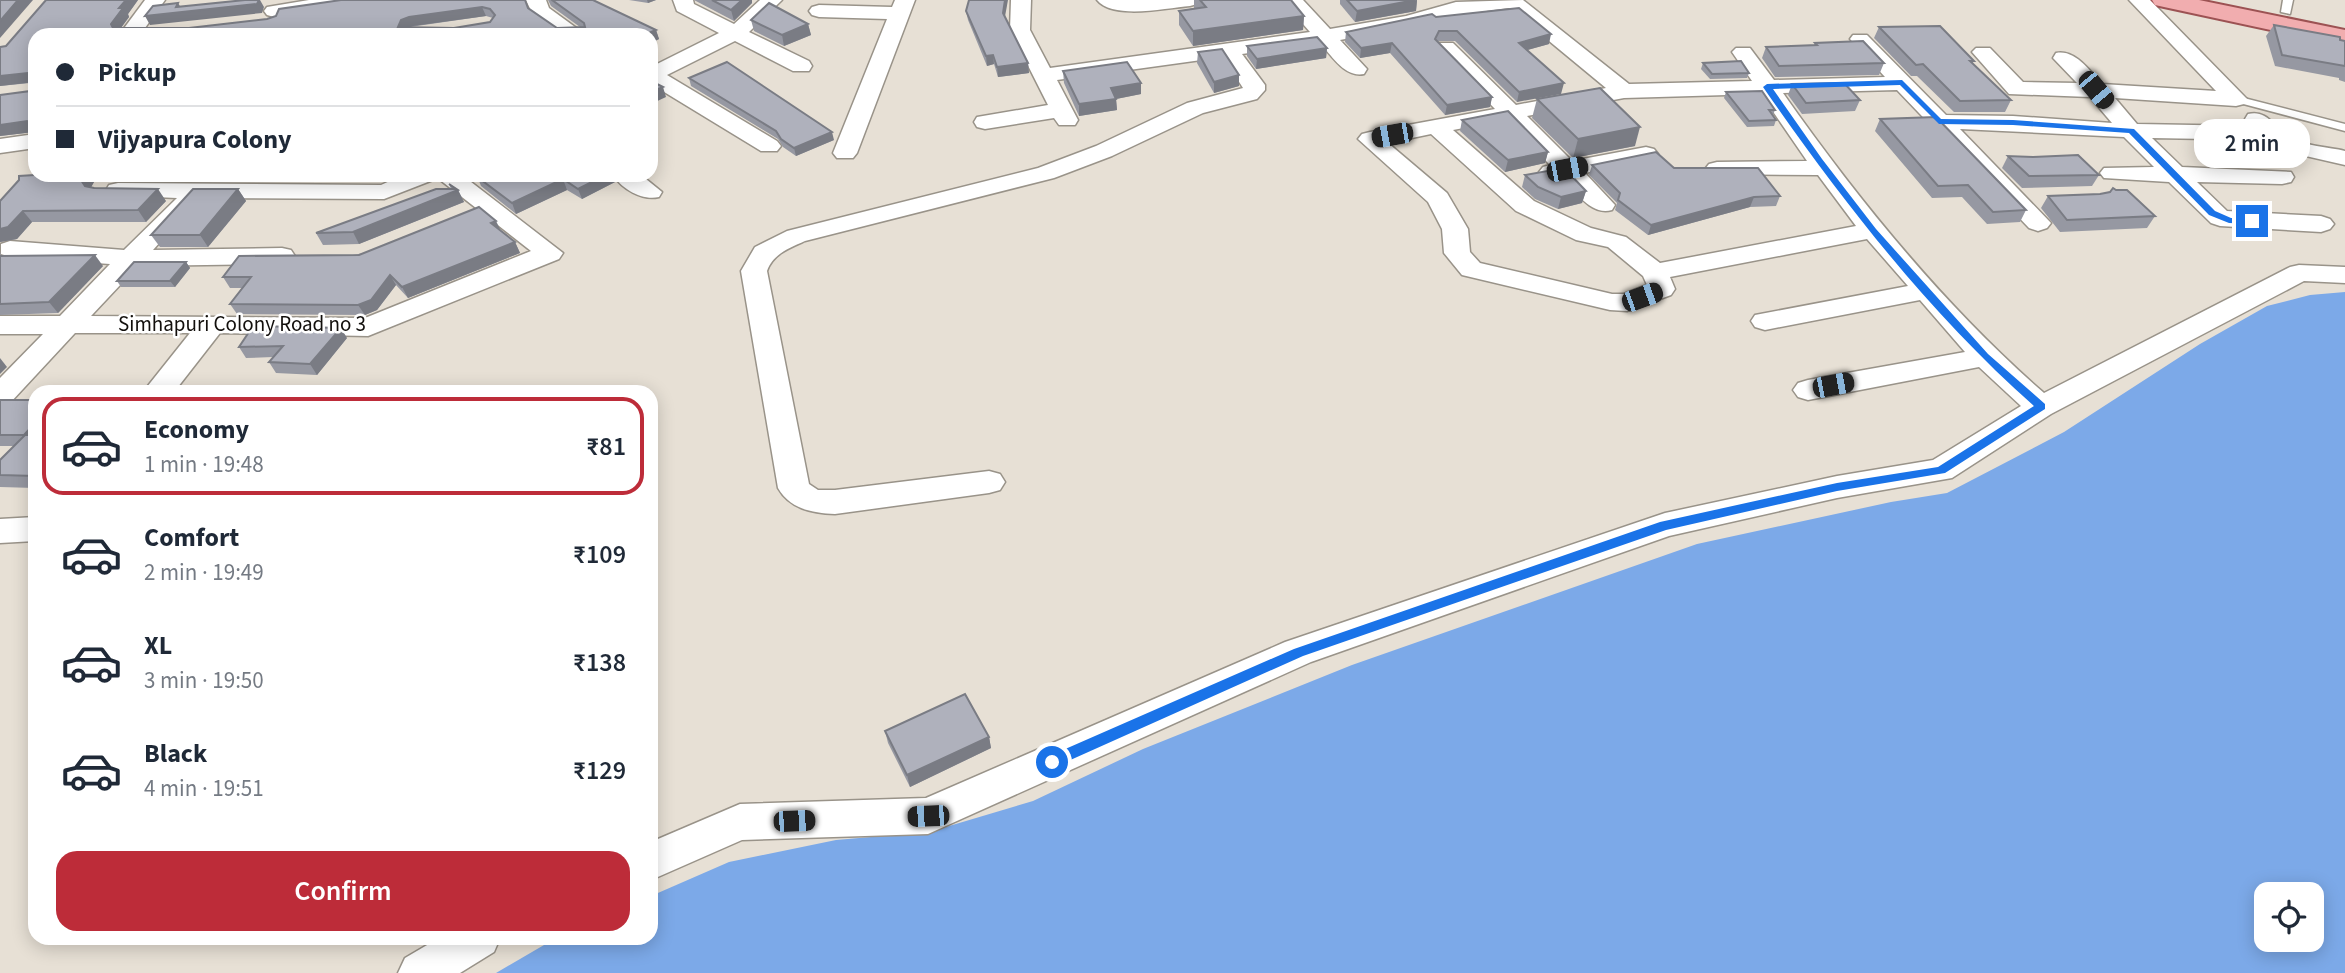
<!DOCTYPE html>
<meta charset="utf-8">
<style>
body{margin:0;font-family:"Source Sans 3",sans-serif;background:#f6f6f7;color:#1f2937;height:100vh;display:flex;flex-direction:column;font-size:26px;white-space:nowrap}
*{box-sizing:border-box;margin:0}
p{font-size:23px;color:#747a83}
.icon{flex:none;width:38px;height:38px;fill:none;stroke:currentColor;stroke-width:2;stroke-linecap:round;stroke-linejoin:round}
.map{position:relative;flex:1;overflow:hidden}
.side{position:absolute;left:28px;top:385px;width:630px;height:560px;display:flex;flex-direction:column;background:#fff;border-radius:21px;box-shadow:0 4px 18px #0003}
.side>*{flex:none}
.guide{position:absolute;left:28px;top:28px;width:630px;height:154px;border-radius:21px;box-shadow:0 4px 18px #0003;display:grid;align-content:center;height:154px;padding:0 28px;background:#fff}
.tools{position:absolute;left:2254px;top:882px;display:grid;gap:14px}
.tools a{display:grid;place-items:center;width:70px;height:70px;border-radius:14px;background:#fff;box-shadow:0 4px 18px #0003;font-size:35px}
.end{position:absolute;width:32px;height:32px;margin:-16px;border:9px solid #1a73e8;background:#fff;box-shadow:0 0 0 4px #fff}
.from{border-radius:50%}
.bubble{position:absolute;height:49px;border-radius:21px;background:#fff;box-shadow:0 4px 18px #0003;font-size:23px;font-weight:600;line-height:49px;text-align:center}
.car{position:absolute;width:21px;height:42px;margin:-21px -10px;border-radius:9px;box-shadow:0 0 5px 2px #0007;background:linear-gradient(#222 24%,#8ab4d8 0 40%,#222 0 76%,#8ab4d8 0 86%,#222 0)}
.guide b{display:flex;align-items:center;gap:24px;height:66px;font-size:26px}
.guide b+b{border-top:2px solid #e0e1e3}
.guide i{width:18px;height:18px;background:#1f2937}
ul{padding:12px 0 0;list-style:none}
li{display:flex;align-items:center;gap:21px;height:98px;margin:0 14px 10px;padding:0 14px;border:4px solid transparent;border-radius:21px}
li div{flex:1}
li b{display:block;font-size:26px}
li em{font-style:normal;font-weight:600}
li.active{border-color:#bd2c39}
li>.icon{width:63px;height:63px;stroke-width:1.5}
.cta{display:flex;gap:14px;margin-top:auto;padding:14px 28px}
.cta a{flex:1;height:80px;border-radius:21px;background:#bd2c39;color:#fff;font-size:28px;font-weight:600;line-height:80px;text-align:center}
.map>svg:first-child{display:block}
</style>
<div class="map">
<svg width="2345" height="973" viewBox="0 0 2345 973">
<rect width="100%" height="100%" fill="#e7e0d5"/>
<path fill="#7ca9e8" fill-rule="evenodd" d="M2345,292V973H496L556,938H651V896L729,862L836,840L929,832L1033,801L1143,749L1352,665L1697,544L1891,502L1947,493L2064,432L2200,344L2267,306L2310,295ZM2266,894H2312V940H2266Z"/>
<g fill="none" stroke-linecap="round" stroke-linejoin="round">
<defs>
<g id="service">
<polygon points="2283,0 2293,0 2290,14 2281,12"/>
<polygon points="2236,96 2345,124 2345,131 2232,101 2232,97"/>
</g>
<g id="minor">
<polygon points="145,0 165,0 140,35 119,35"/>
<polygon points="309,0 361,0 358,4 351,6 274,17 267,15 264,11 267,7"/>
<polygon points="526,0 546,0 549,8 586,35 562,35 533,15"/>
<polygon points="673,0 693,0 694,4 734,24 760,0 782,0 749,32 809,61 812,66 809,71 793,71 735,41 667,75 777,141 781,146 777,151 761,151 651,84 651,67 719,33 677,11"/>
<polygon points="895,0 915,0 857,153 853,158 837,158 833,153 887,19 819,17 812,15 809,11 812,7 819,5 892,7"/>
<path d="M1011,0H1031L1030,30L1050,68L1310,32L1282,0H1303L1330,29L1406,16L1456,2L1523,0L1629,84L1752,81L1732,52L1736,48H1750L1774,80L1885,77L1850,39L1853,35H1867L1946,115L2013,116L2112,123L2090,97L2009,94L1972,52L1976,48H1990L2023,82L2077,83L2053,58L2056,53C2075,49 2090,71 2102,84L2216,91L2129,0H2150L2247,99L2244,104L2236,106L2115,98L2137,124L2250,126L2245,119L2248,114C2268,109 2274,128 2290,138C2304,146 2329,147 2345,151V165L2275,149L2265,140L2152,138L2182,167L2291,172L2294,177L2291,182L2282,184L2197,182L2227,211L2321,216L2330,219L2334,224L2330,229L2321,232L2220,226L2211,223L2169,182L2104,178L2100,173L2104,168L2154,167L2124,137L1960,129L2051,223L2047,228L2038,231L2029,228L1897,90L1783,93C1859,201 1944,306 2044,393L2290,267L2299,265L2345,267V283L2304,281L2051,414L1952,478L1837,498L1669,536L1311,662L928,834L742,840L651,880V842L740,804L926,798L1285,642L1665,513L1837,476L1933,460L2021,406L1979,367L1808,400L1798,397L1793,390L1798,383L1808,380L1965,352L1920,300L1765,330L1755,327L1751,321L1755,315L1908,286L1867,239L1670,277L1675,289L1671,295L1627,311L1610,310L1462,275L1444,253L1442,229L1428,202L1358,139L1362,134L1370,132L1495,109L1439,51L1435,47L1439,43H1453L1516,105L1606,88L1509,8C1452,14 1397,30 1340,40L1367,69L1364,74C1345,78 1332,56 1320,43L1242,54L1265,85V90L1257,99L1203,113L1112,156L1054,178L805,241C789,248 773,254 767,271L809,484L818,490H835L989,471L1000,474L1005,482L1000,490L989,493L835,514C812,513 790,509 778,488L741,271L755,247L787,231L1038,168L1096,146L1187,103L1243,88L1223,57L1057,80L1078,120L1075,125H1059L1054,118L985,129L977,127L974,122L977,117L1048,105L1010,30ZM1761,94L1807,161L1717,162L1709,164L1705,169L1709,174L1818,175L1856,226L1660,263L1626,237L1591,228L1534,201L1453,130L1506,120L1550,165L1543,167L1539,172L1543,177H1562C1576,191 1590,216 1612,210L1615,205L1585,173L1654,159L1658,154L1654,149L1646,147L1572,161L1527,116L1624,98ZM1431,134L1516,211L1576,240L1608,247L1643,276L1647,285L1624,294H1612L1480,263L1470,252L1468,229L1447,193L1388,143Z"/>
<path d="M1097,0H1200L1197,4L1190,6C1167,8 1113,20 1097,0Z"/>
<polygon points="35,134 35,148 0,153 0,139"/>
<path d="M403,175H462L563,253L559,259L368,336L220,333L174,392H143L190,333H75L10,403L0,406V378L43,334H0V316H60L110,264L10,257L1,254V244L10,241L124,250L177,198L109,195L106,190L109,185L118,183L381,185ZM435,176L531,251L365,318L91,316L138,266L282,264L291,262L295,256L291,250L282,248L153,250L194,204L187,198L384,199L433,180Z"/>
<path d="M613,175H641L662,192L659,197C642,201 622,189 613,175Z"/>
<polygon points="35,517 35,541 0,543 0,519"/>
<polygon points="439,938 500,938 494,952 460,973 398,973 405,958"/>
</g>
<polygon id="primary" points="2152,0 2199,0 2345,30 2345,46 2164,7 2155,5"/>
</defs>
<use href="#service" stroke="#999389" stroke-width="3"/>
<use href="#minor" stroke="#999389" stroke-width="3"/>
<use href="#primary" stroke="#9c5253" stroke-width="4"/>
<use href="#service" fill="#fff" fill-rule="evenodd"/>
<use href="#minor" fill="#fff" fill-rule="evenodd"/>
<use href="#primary" fill="#f1adaf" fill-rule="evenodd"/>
</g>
<g fill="#9698a2" fill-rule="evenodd">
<path d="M46,0H138L128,14L129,17L121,28H189L267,19L276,16L279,9L341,0H525L528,8L557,28L580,27L551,6L548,0H593L656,30L659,39L651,43V35H35V133L34,132L0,136V95L30,91V83L0,86V47L6,46ZM486,16L493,18L490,22L454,28L410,27Z"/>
<polygon points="629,0 656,0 648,3"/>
<polygon points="694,0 752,0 752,3 734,21"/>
<polygon points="1194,0 1291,0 1304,16 1303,30 1193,46 1179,25 1179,11 1194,8"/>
<polygon points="1340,0 1417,0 1416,11 1355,22 1340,4"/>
<polygon points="966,11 1005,17 1028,63 1029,73 998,77 994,64 987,66 968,20"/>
<polygon points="1436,17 1549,44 1527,50 1564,83 1517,102 1455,41 1437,41 1492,97 1490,107 1445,115 1390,53 1360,58 1345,42 1346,32"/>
<polygon points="751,20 808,24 811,35 784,46 754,31"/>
<polygon points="2274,25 2345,41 2345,82 2339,80 2339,78 2275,66 2266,36"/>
<polygon points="1879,27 1974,61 1972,64 2011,100 2005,112 1954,112 1917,76 1911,76 1874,38"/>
<polygon points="1815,43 1884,63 1879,75 1775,77 1762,58 1766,47 1814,45"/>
<polygon points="1247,46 1327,48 1326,58 1256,69 1247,56"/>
<polygon points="1198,52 1239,75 1239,86 1214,93 1197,63"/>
<polygon points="1703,63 1749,73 1747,78 1710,79 1701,69"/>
<polygon points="1063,71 1141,83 1141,94 1116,99 1117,110 1079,116 1064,83"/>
<polygon points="689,78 834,140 796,156 783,147 778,139 691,86"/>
<polygon points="1792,84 1860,100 1855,111 1802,114 1788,95"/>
<polygon points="1726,92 1775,110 1773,115 1776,120 1774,126 1747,127 1724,98"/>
<polygon points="1537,99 1635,146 1573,158 1532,118"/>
<polygon points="1880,119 2026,210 2020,222 1987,224 1962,197 1932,198 1875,131"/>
<polygon points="1462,120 1548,152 1545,163 1505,172 1460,131"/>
<polygon points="2008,156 2099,175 2092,186 2022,188 2002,168"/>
<polygon points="1592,165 1674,168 1780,196 1776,206 1750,207 1648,235 1615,210 1617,203 1589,175"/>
<polygon points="35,175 138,175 140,178 136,181 94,182 91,187 166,201 146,222 32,222 17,239 0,242"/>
<polygon points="316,175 359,175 353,182 319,182"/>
<polygon points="470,175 613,175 615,182 582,199 567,190 516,214 481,186 479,181"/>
<polygon points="1525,175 1586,191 1582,203 1558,209 1535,199 1522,187"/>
<polygon points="449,184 458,190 464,202 359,244 323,245 316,233 451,189"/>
<polygon points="238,189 246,201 208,247 160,247 151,235"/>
<polygon points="2116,190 2155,216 2147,228 2060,232 2041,208 2048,196 2100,194"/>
<polygon points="500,230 515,242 520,253 408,298 396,285 377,310 365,315 237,314 230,304 242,288 230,288 223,277"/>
<polygon points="0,251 1,256 103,266 58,313 0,315"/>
<polygon points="186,262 190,268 175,287 121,287 117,281"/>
<polygon points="347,338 317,375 276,373 269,362 273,357 246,358 239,347"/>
<polygon points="0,400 35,400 35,488 0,487 0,460 14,446 0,446"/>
<polygon points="885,731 989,737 991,748 910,787 888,743"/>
</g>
<g fill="#7a7c84">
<polygon points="18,0 33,0 0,38 0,21"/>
<polygon points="126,0 138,0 128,14 129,17 117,33 111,24 119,8"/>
<polygon points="259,0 260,0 264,7 262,13 150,25 145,16 176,7 178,3 183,11"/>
<polygon points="647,0 656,0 648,3"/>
<polygon points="742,0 752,0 752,3 734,21 731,10"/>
<polygon points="1005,0 1008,0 1004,22 1003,13"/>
<polygon points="1417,0 1416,11 1355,22 1357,11"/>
<polygon points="482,7 486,16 413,26 405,29 398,27 401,20 409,17"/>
<polygon points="1304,16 1303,30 1193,46 1193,31"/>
<polygon points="808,24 811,35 784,46 782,35"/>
<polygon points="656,30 659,39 651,43 651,35 644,35"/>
<polygon points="1551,34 1549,44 1517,53 1519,43"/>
<polygon points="1392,43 1390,53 1360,58 1361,48"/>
<polygon points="1327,48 1326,58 1256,69 1257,59"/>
<polygon points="993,55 994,64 987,66 986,56"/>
<polygon points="1028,63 1029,73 998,77 997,67"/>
<polygon points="28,73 35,82 0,86 0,76"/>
<polygon points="1239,75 1239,86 1214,93 1214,82"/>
<polygon points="1141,83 1141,94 1116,99 1117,110 1079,116 1079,104 1111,88"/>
<polygon points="1564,83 1561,94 1517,102 1519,92"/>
<polygon points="663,87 666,97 651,104 651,92"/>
<polygon points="1492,97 1490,107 1445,115 1447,105"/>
<polygon points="27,121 35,126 35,133 34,132 0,136 0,125"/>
<polygon points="1640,127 1635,146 1573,158 1578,139"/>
<polygon points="832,132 834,140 796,156 794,148"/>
<polygon points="1548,152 1545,163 1505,172 1508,160"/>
<polygon points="84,175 89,175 94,182 89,191 81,180"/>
<polygon points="132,175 138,175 140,178 136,181"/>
<polygon points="349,175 359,175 353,182"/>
<polygon points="606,175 613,175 615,182 582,199 578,189"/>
<polygon points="563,179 567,190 516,214 512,203"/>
<polygon points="158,189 166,201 146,222 138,210"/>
<polygon points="238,189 246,201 208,247 200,235"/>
<polygon points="458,190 464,202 359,244 353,232"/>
<polygon points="1586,191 1582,203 1558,209 1561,197"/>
<polygon points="1754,197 1750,207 1648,235 1651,225"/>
<polygon points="23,211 32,222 17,239 0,242 0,229"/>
<polygon points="496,221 501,231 491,223"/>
<polygon points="515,242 520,253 408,298 402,287"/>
<polygon points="95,255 103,266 58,313 49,302"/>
<polygon points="186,262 190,268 175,287 170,281"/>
<polygon points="390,275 396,285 377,310 365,315 358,305"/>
<polygon points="341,328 347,338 317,375 310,364"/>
<polygon points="0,358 7,367 0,374"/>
<polygon points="35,423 35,445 24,435"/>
<polygon points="989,737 991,748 910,787 907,775"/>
</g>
<g fill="#afb1bc" stroke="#7a7c84" stroke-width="2" fill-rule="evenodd">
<polygon points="0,0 18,0 0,21"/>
<path d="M46,0H126L119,8H123L111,24L113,28H189L267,19L276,16L279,9L341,0H525L528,8L557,28L585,27L584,23L552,0H593L656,30L644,35H35V126L30,127L27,121L0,125V95L30,91L31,75L28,73L0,76V47L6,46ZM482,7L490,9L495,15L490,22L454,28L398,27L401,20L409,17Z"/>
<polygon points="245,0 259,0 257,4 145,16 153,6 178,3 176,7"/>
<polygon points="712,0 742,0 731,10"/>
<polygon points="969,0 1005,0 1003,13 1028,63 997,67 993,55 986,56 966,11"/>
<polygon points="1200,0 1291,0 1304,16 1193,31 1179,11 1206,7"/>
<polygon points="1347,0 1415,0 1357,11"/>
<polygon points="769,3 808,24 782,35 751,20"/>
<polygon points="1519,8 1551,34 1519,43 1564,83 1519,92 1457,31 1439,31 1435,39 1492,97 1447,105 1392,43 1361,48 1346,32 1432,14 1436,17"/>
<polygon points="2274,25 2340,37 2340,40 2345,41 2345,66 2282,55"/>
<polygon points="1940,26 1974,61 1970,61 2011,100 1960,101 1923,64 1916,65 1879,27"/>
<polygon points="1317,37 1327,48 1257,59 1247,46"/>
<polygon points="1863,41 1884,63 1779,66 1766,47 1817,45 1815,43"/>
<polygon points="1222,49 1239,75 1214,82 1198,52"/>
<polygon points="1741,61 1749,73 1712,74 1703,63"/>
<polygon points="727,62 832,132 794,148 781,139 776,131 689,78"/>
<polygon points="1127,62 1141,83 1111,88 1116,99 1079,104 1063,71"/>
<polygon points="651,81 663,87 651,92"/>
<polygon points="1844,83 1860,100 1806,103 1792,84"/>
<polygon points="1600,88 1640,127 1578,139 1537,99"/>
<polygon points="1762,91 1775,110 1769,110 1776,120 1749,121 1726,92"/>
<polygon points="1508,111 1548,152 1508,160 1462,120"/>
<polygon points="1936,117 2026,210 1993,212 1968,185 1938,186 1880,119"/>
<polygon points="1656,152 1674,168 1758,168 1780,196 1754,197 1651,225 1618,200 1620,193 1592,165"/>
<polygon points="2078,155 2099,175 2029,176 2008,156 2033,157"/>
<polygon points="1564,168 1586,191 1561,197 1538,187 1525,175"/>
<polygon points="35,175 84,175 81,180 85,186 94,188 158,189 138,210 23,211 8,227 0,229 0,201 19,180 19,176"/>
<polygon points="479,175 606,175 578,189 563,179 512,203 476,176"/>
<polygon points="449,184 458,190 353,232 316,233 436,189 456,189"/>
<polygon points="2113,188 2116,190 2127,190 2155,216 2067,220 2048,196 2100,194 2110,192"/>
<polygon points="193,189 238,189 200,235 151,235"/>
<polygon points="479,207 496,221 491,223 515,242 402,287 390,275 371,300 358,305 230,304 251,277 223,277 239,256 359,255"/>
<polygon points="95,255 49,302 0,304 0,256"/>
<polygon points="134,262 186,262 170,281 117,281"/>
<polygon points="253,326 341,328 310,364 269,362 283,346 239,347"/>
<polygon points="0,400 35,400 35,423 24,435 0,435"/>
<polygon points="25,435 35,435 35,476 0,475 0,460"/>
<polygon points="965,694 989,737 907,775 885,731"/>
</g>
<path fill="#1a73e8" d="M1902,80L1941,119L2013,120L2134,129L2215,211L2231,218H2252L2257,221L2252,224L2229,223L2209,215L2129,133L2013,125L1939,124L1900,85L1773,89L1822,159L1876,229L1988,354L2045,404V409L1945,473L1837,491L1666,530L1303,656L1057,766H1047V757L1294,649L1660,522L1837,483L1938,467L2034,406C1929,313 1843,202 1763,87L1767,84Z"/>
<g text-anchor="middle" stroke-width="5" stroke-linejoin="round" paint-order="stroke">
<g font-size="21" fill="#120f0c" stroke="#fff">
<text x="242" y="331">Simhapuri Colony Road no 3</text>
</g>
</g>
</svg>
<div class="tools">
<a><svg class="icon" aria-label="locate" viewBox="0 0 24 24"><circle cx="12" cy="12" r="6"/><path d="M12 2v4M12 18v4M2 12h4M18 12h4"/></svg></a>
</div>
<i class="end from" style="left:1052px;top:762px"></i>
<i class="end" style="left:2252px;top:221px"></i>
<div class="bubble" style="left:2194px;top:119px;width:116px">2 min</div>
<i class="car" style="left:2096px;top:90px;rotate:140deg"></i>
<i class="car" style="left:1392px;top:135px;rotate:260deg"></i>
<i class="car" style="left:1567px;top:169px;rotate:79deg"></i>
<i class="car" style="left:1642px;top:297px;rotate:70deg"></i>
<i class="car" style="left:1833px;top:385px;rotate:79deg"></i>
<i class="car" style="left:928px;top:816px;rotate:268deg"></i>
<i class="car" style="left:794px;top:821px;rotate:88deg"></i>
<div class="guide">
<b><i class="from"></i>Pickup</b>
<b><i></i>Vijyapura Colony</b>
</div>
<section class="side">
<ul>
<li class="active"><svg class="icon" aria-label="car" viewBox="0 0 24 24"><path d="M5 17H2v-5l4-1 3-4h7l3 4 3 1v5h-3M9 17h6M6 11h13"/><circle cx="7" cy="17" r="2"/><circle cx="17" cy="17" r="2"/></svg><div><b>Economy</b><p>1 min · 19:48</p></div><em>₹81</em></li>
<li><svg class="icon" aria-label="car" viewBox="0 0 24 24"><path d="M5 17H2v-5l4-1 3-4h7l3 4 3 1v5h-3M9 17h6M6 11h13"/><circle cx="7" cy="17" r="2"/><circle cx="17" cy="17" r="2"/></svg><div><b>Comfort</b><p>2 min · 19:49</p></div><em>₹109</em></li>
<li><svg class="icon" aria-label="car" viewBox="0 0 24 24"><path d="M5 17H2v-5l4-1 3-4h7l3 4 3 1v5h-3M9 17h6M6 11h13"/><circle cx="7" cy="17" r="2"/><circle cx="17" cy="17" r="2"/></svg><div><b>XL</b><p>3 min · 19:50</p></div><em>₹138</em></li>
<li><svg class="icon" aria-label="car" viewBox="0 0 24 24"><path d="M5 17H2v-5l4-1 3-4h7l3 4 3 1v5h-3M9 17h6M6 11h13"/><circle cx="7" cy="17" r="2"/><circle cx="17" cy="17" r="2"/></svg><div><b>Black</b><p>4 min · 19:51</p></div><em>₹129</em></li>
</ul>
<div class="cta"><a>Confirm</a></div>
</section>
</div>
